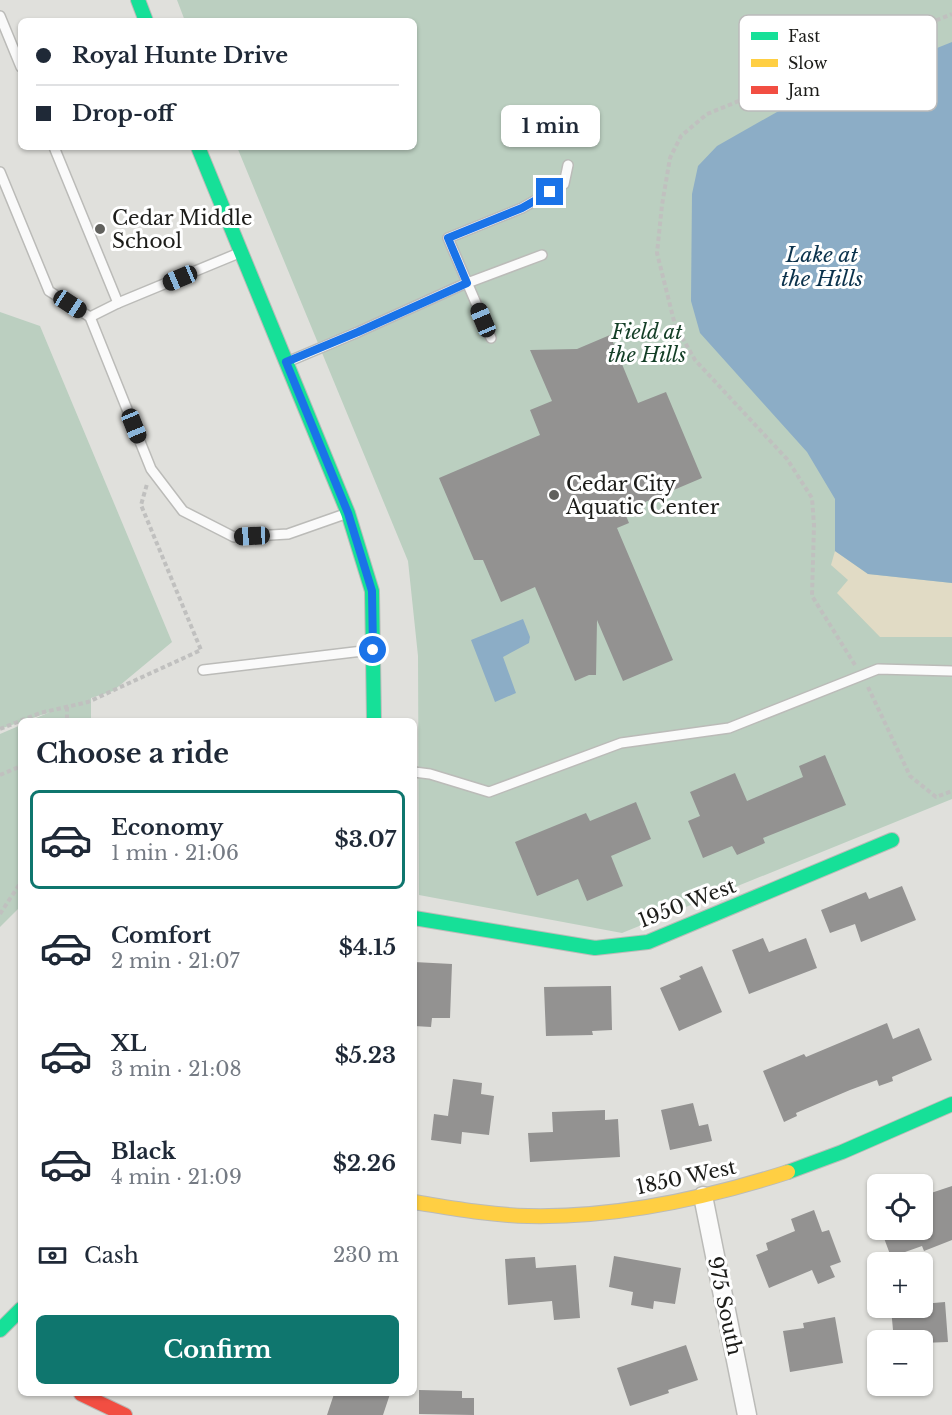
<!DOCTYPE html>
<meta charset="utf-8">
<style>
body{margin:0;font-family:"Libre Baskerville",serif;background:#f2f2f3;color:#1f2937;height:100vh;display:flex;flex-direction:column;font-size:22px;white-space:nowrap}
*{box-sizing:border-box;margin:0}
p{font-size:20px;color:#747a83}
.icon{flex:none;width:33px;height:33px;fill:none;stroke:currentColor;stroke-width:2;stroke-linecap:round;stroke-linejoin:round}
.map{position:relative;flex:1;overflow:hidden}
.side{position:absolute;left:18px;top:718px;width:399px;height:678px;display:flex;flex-direction:column;background:#fff;border-radius:9px;box-shadow:0 2px 4px #0004}
.side>*{flex:none}
.banner{position:absolute;left:18px;top:18px;width:399px;height:132px;border-radius:9px;box-shadow:0 2px 4px #0004;display:grid;align-content:center;height:132px;padding:0 18px;background:#fff}
.controls{position:absolute;left:867px;top:1174px;display:grid;gap:12px}
.controls a{display:grid;place-items:center;width:66px;height:66px;border-radius:9px;background:#fff;box-shadow:0 2px 4px #0004;font-size:30px}
.end{position:absolute;width:27px;height:27px;margin:-14px;border:8px solid #1a73e8;background:#fff;box-shadow:0 0 0 3px #fff}
.from{border-radius:50%}
.bubble{position:absolute;height:42px;border-radius:9px;background:#fff;box-shadow:0 2px 4px #0004;font-size:20px;font-weight:800;line-height:42px;text-align:center}
.car{position:absolute;width:18px;height:36px;margin:-18px -9px;border-radius:8px;box-shadow:0 0 4px 2px #0007;background:linear-gradient(#222 24%,#8ab4d8 0 40%,#222 0 76%,#8ab4d8 0 86%,#222 0)}
.banner b{display:flex;align-items:center;gap:21px;height:57px;font-size:22px}
.banner b+b{border-top:2px solid #e0e1e3}
.banner i{width:15px;height:15px;background:#1f2937}
ul{padding:0;list-style:none}
li{display:flex;align-items:center;gap:18px;height:99px;margin:0 12px 9px;padding:0 6px;border:3px solid transparent;border-radius:9px}
li div{flex:1}
li b{display:block;font-size:22px}
li em{font-style:normal;font-weight:800}
li.on{border-color:#0f766e}
li>.icon{width:54px;height:54px;stroke-width:1.5}
h2{padding:0 18px;font-size:27px;line-height:72px}
.pay{display:flex;align-items:center;gap:15px;height:66px;padding:0 18px;font-size:22px}
.pay p{margin-inline-start:auto}
.button{display:flex;gap:12px;margin-top:auto;padding:12px 18px}
.button a{flex:1;height:69px;border-radius:9px;background:#0f766e;color:#fff;font-size:24px;font-weight:800;line-height:69px;text-align:center}
.map>svg:first-child{display:block}
</style>
<div class="map">
<svg width="952" height="1415" viewBox="0 0 952 1415">
<rect width="100%" height="100%" fill="#e0e0dc"/>
<g fill="#bbcfc0">
<polygon points="177,0 952,0 952,799 622,933 419,895 418,656 408,561 237,147 414,147 414,21 185,21"/>
<polygon points="0,312 40,326 172,642 113,691 91,698 91,721 29,721 50,712 0,729"/>
<polygon points="21,725 21,906 0,927 0,734"/>
</g>
<polygon fill="#e1dbc5" points="835,551 868,574 952,583 952,637 880,637 837,593 848,580 831,565"/>
<g fill="#8cadc6">
<polygon points="952,42 952,583 868,574 835,551 835,499 807,452 700,333 691,301 692,194 698,166 717,146 777,112"/>
<polygon points="523,619 530,637 529,643 503,657 516,693 495,702 471,640"/>
</g>
<g fill="#939291">
<polygon points="610,335 638,403 666,392 702,478 624,511 629,523 617,528 673,660 623,681 597,620 596,675 589,675 575,681 535,587 501,602 483,560 474,560 439,478 540,435 530,410 552,401 530,350 577,349"/>
<polygon points="825,755 846,805 763,838 765,843 737,855 732,846 703,858 688,821 700,816 690,792 735,773 747,801 803,777 799,766"/>
<polygon points="636,802 651,839 611,856 623,886 587,901 578,879 537,896 515,842 586,813 590,821"/>
<polygon points="902,886 916,920 861,942 855,924 830,933 821,910 866,892 869,899"/>
<polygon points="763,938 769,952 806,938 817,968 749,994 732,950"/>
<polygon points="414,962 452,964 450,1018 432,1018 431,1027 414,1026"/>
<polygon points="702,966 722,1012 679,1031 660,988 681,979 679,976"/>
<polygon points="611,986 612,1030 592,1031 593,1035 546,1036 544,987"/>
<polygon points="887,1023 893,1039 919,1028 932,1060 892,1077 893,1081 879,1086 877,1080 850,1090 796,1113 797,1116 784,1122 763,1071 804,1054 806,1057"/>
<polygon points="453,1079 482,1083 481,1094 494,1096 489,1135 462,1132 461,1144 431,1140 434,1114 448,1116"/>
<polygon points="693,1103 699,1126 708,1124 712,1141 670,1150 661,1110"/>
<polygon points="605,1110 605,1120 618,1119 620,1157 530,1162 528,1133 553,1132 552,1112"/>
<polygon points="952,1186 952,1240 924,1251 922,1246 891,1257 881,1230 922,1230 922,1196"/>
<polygon points="814,1210 822,1232 829,1230 841,1262 830,1266 835,1277 818,1284 812,1270 769,1288 756,1255 768,1250 766,1243 795,1231 791,1219"/>
<polygon points="614,1256 681,1268 675,1304 654,1301 653,1309 631,1305 633,1292 609,1287"/>
<polygon points="535,1257 536,1268 576,1265 580,1318 554,1320 552,1301 508,1305 505,1259"/>
<polygon points="945,1302 948,1342 922,1343 922,1341 894,1341 891,1308 922,1308 922,1304"/>
<polygon points="835,1317 843,1363 790,1372 783,1331 804,1328 803,1323"/>
<polygon points="686,1345 698,1380 668,1390 669,1393 630,1406 617,1368"/>
<polygon points="419,1390 462,1391 462,1398 474,1398 474,1415 419,1414"/>
<polygon points="334,1394 390,1394 383,1415 327,1415"/>
</g>
<g fill="none" stroke-linecap="round" stroke-linejoin="round">
<defs>
<g id="lane">
<polyline points="0,16 21,67"/>
<polyline points="54,147 118,303"/>
<polyline points="0,172 49,291 90,317 118,303 239,253"/>
<polyline points="90,317 151,469 183,511 234,537 288,534 345,514"/>
<polyline points="491,338 448,238 522,208 564,184 568,165"/>
<polyline points="287,362 358,332 462,285 542,255"/>
<polyline points="203,670 371,650"/>
<polyline points="414,772 430,774 489,792 621,743 729,728 878,669 952,671"/>
</g>
<polyline id="street" points="703,1196 747,1415"/>
<g id="fast">
<polyline points="138,0 146,21"/>
<polyline points="198,147 348,513 372,591 374,722"/>
<polyline points="414,918 595,948 648,942 892,840"/>
<polyline points="788,1172 842,1152 952,1104"/>
<polyline points="0,1330 21,1309"/>
</g>
<path id="slow" d="M414,1202C452,1208 489,1215 528,1216C616,1218 704,1199 788,1172"/>
<polyline id="jam" points="81,1394 125,1415"/>
</defs>
<use href="#lane" stroke="#bbbbb8" stroke-width="12"/>
<use href="#street" stroke="#bbbbb8" stroke-width="21"/>
<use href="#fast" stroke="#bbbbb8" stroke-width="16"/>
<use href="#slow" stroke="#bbbbb8" stroke-width="16"/>
<use href="#jam" stroke="#bbbbb8" stroke-width="16"/>
<g stroke="#c0c0bf" stroke-width="4" stroke-dasharray="4.5 3" stroke-linecap="butt">
<polyline points="855,665 812,596 814,525 812,498 787,459 695,360 675,325 657,253 662,205 670,158 681,136 707,114 952,14"/>
<polyline points="868,687 910,776 936,797 952,791"/>
<polyline points="67,707 67,722"/>
<polyline points="0,729 40,713 88,702 201,650 141,505 147,484"/>
<polyline points="0,775 21,766"/>
<polyline points="0,914 21,882"/>
</g>
<use href="#lane" stroke="#fafafa" stroke-width="9"/>
<use href="#street" stroke="#fafafa" stroke-width="18"/>
<use href="#fast" stroke="#16e098" stroke-width="14"/>
<use href="#slow" stroke="#ffcf43" stroke-width="14"/>
<use href="#jam" stroke="#f24e42" stroke-width="14"/>
</g>
<g fill="none" stroke-linecap="round" stroke-linejoin="round">
<polyline stroke="#1a73e8" stroke-width="8" points="373,650 372,591 348,513 286,362 358,332 467,283 448,238 522,208 550,192"/>
</g>
<g fill="#61615d" stroke="#fff" stroke-width="2">
<circle cx="100" cy="229" r="6"/>
<circle cx="554" cy="495" r="6"/>
</g>
<g text-anchor="middle" stroke-width="6" stroke-linejoin="round" paint-order="stroke">
<g font-size="20" fill="#1c1c19" stroke="#fff" text-anchor="start">
<text x="112" y="225">Cedar Middle<tspan x="112" dy="23">School</tspan></text>
<text x="566" y="491">Cedar City<tspan x="566" dy="23">Aquatic Center</tspan></text>
</g>
<g font-size="20" font-style="italic" fill="#133e26" stroke="#fff">
<text x="647" y="339">Field at<tspan x="647" dy="23">the Hills</tspan></text>
</g>
<g font-size="20" fill="#1c1c19" stroke="#fff">
<text transform="translate(687 903) rotate(-21)" y="7">1950 West</text>
<text transform="translate(686 1177) rotate(-12)" y="7">1850 West</text>
<text transform="translate(725 1306) rotate(78)" y="7">975 South</text>
</g>
<g font-size="21" font-style="italic" fill="#0b324c" stroke="#fff">
<text x="822" y="262">Lake at<tspan x="822" dy="24">the Hills</tspan></text>
</g>
</g>
<rect x="739" y="15" width="198" height="96" rx="9" fill="#fff" stroke="#bbbbba" stroke-width="1.5"/>
<rect x="751" y="32" width="27" height="8" fill="#16e098"/>
<rect x="751" y="59" width="27" height="8" fill="#ffcf43"/>
<rect x="751" y="86" width="27" height="8" fill="#f24e42"/>
<g font-size="16" fill="#1c1c19">
<text x="788" y="42">Fast</text>
<text x="788" y="69">Slow</text>
<text x="788" y="96">Jam</text>
</g>
</svg>
<div class="controls">
<a><svg class="icon" aria-label="locate" viewBox="0 0 24 24"><circle cx="12" cy="12" r="6"/><path d="M12 2v4M12 18v4M2 12h4M18 12h4"/></svg></a>
<a>+</a>
<a>−</a>
</div>
<i class="end from" style="left:373px;top:650px"></i>
<i class="end" style="left:550px;top:192px"></i>
<div class="bubble" style="left:501px;top:105px;width:99px">1 min</div>
<i class="car" style="left:180px;top:278px;rotate:247deg"></i>
<i class="car" style="left:70px;top:304px;rotate:123deg"></i>
<i class="car" style="left:483px;top:320px;rotate:337deg"></i>
<i class="car" style="left:134px;top:426px;rotate:158deg"></i>
<i class="car" style="left:252px;top:536px;rotate:267deg"></i>
<div class="banner">
<b><i class="from"></i>Royal Hunte Drive</b>
<b><i></i>Drop-off</b>
</div>
<section class="side">
<h2>Choose a ride</h2>
<ul>
<li class="on"><svg class="icon" aria-label="car" viewBox="0 0 24 24"><path d="M5 17H2v-5l4-1 3-4h7l3 4 3 1v5h-3M9 17h6M6 11h13"/><circle cx="7" cy="17" r="2"/><circle cx="17" cy="17" r="2"/></svg><div><b>Economy</b><p>1 min · 21:06</p></div><em>$3.07</em></li>
<li><svg class="icon" aria-label="car" viewBox="0 0 24 24"><path d="M5 17H2v-5l4-1 3-4h7l3 4 3 1v5h-3M9 17h6M6 11h13"/><circle cx="7" cy="17" r="2"/><circle cx="17" cy="17" r="2"/></svg><div><b>Comfort</b><p>2 min · 21:07</p></div><em>$4.15</em></li>
<li><svg class="icon" aria-label="car" viewBox="0 0 24 24"><path d="M5 17H2v-5l4-1 3-4h7l3 4 3 1v5h-3M9 17h6M6 11h13"/><circle cx="7" cy="17" r="2"/><circle cx="17" cy="17" r="2"/></svg><div><b>XL</b><p>3 min · 21:08</p></div><em>$5.23</em></li>
<li><svg class="icon" aria-label="car" viewBox="0 0 24 24"><path d="M5 17H2v-5l4-1 3-4h7l3 4 3 1v5h-3M9 17h6M6 11h13"/><circle cx="7" cy="17" r="2"/><circle cx="17" cy="17" r="2"/></svg><div><b>Black</b><p>4 min · 21:09</p></div><em>$2.26</em></li>
</ul>
<div class="pay"><svg class="icon" aria-label="cash" viewBox="0 0 24 24"><path d="M3 7h18v10H3z"/><circle cx="12" cy="12" r="2"/></svg>Cash<p>230 m</p></div>
<div class="button"><a>Confirm</a></div>
</section>
</div>
